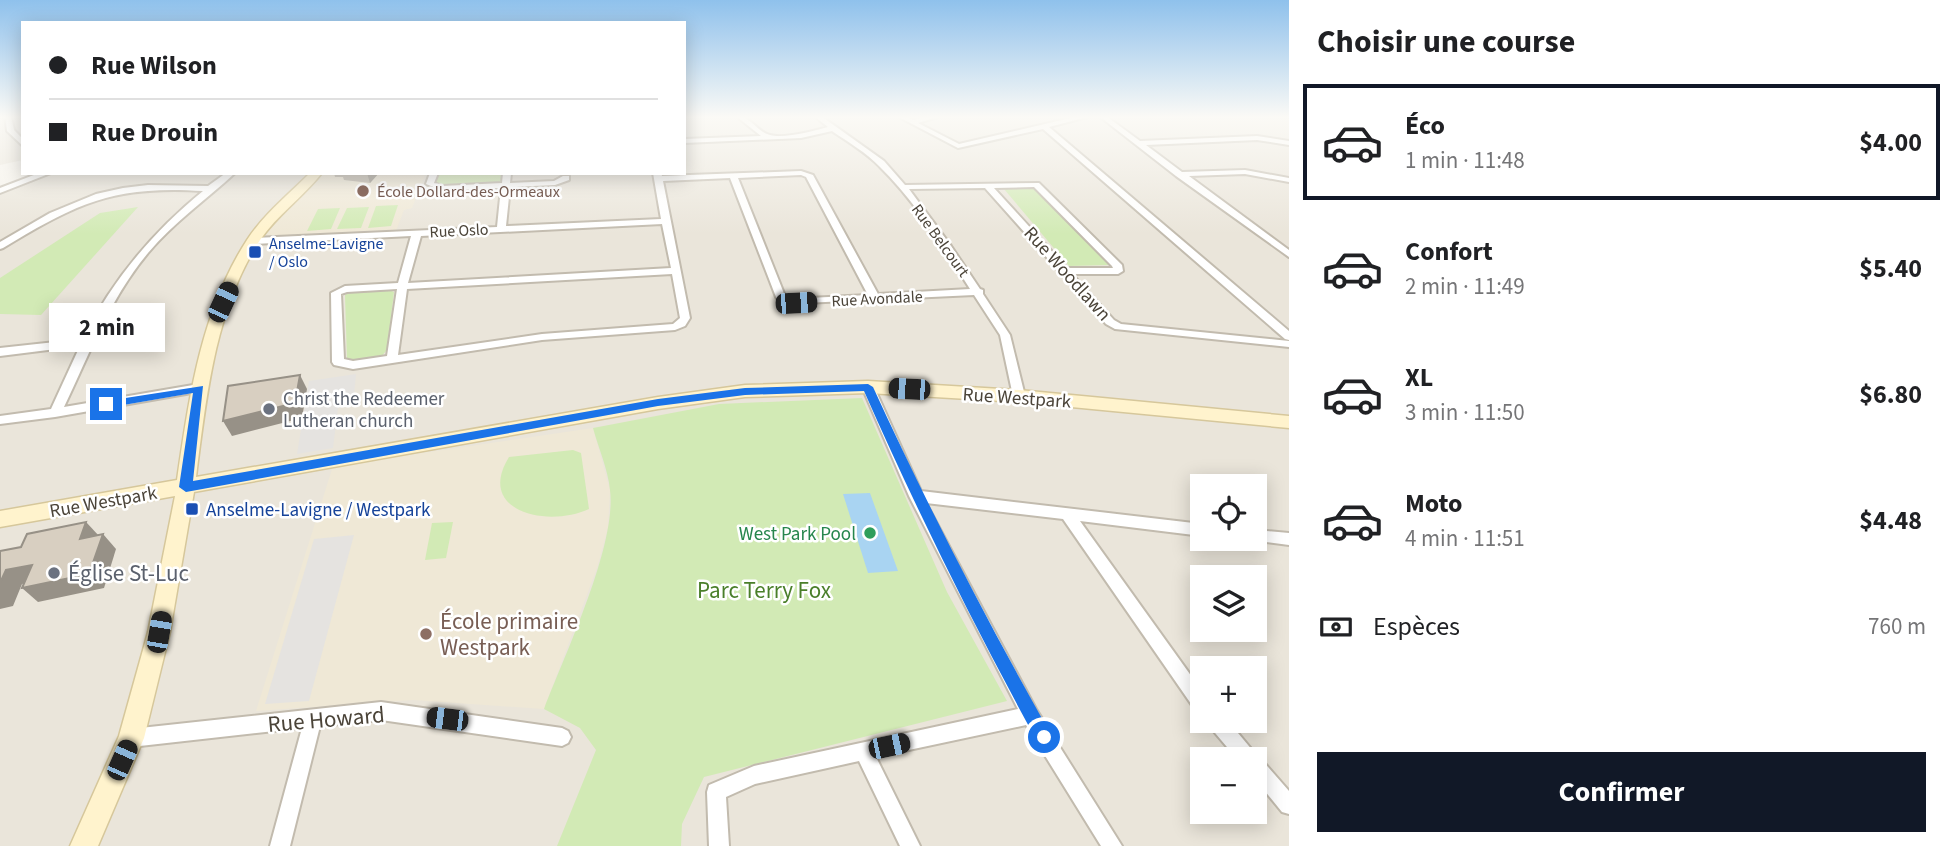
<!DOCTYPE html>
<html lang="fr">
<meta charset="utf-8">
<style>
body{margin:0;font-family:"Source Sans 3",sans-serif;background:#f2f2f2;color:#202124;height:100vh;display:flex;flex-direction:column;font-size:26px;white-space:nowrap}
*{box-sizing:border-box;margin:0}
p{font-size:23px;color:#757577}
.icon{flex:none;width:38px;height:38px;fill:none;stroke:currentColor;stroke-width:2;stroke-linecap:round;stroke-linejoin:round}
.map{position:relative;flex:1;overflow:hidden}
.side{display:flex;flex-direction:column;background:#fff;width:665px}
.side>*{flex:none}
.top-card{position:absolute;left:21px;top:21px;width:665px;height:154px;border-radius:0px;box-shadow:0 4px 18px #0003;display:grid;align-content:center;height:154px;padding:0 28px;background:#fff}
.fabs{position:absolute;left:1190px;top:474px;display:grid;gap:14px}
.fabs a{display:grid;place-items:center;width:77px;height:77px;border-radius:0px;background:#fff;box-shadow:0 4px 18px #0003;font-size:35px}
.end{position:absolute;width:32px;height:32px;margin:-16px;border:9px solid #1a73e8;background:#fff;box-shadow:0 0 0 4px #fff}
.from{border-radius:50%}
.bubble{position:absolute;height:49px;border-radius:0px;background:#fff;box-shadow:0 4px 18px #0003;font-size:23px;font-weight:700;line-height:49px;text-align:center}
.car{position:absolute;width:21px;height:42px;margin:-21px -10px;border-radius:9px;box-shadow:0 0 5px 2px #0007;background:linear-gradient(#222 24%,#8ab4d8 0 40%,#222 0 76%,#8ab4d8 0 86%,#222 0)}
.top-card b{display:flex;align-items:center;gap:24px;height:66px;font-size:26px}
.top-card b+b{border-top:2px solid #e0e0e0}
.top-card i{width:18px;height:18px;background:#202124}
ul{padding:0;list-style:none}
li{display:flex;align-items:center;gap:21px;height:116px;margin:0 14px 10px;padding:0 14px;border:4px solid transparent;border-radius:0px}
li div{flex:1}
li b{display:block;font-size:26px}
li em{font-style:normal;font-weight:700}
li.active{border-color:#111827}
li>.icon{width:63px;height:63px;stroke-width:1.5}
h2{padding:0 28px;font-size:32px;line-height:84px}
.pay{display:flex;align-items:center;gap:18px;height:77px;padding:0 28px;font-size:26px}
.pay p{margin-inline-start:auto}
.button{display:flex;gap:14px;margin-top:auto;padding:14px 28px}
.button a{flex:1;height:80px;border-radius:0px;background:#111827;color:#fff;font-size:28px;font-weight:700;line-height:80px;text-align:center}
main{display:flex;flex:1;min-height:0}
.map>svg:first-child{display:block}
</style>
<main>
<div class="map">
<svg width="1289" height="846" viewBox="0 0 1289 846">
<rect width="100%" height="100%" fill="#f6f3ec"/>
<g fill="#eae5da" fill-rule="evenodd">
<polygon points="0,116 23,116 23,160 0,165"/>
<path d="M684,116H1289V846H0V190L44,173H684ZM1202,486H1255V539H1202ZM1202,578H1255V630H1202ZM1202,668H1255V721H1202ZM1202,760H1255V812H1202Z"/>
</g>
<g fill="#efe8d6">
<polygon points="324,173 426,173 412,208 404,210 396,231 265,237 280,216"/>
<polygon points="593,428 610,490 608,528 597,568 544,709 413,700 256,711 333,466"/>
</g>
<g fill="#d2eab5">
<polygon points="438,173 502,173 501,184 443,187 434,183"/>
<polygon points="1004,189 1035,189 1109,265 1069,266"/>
<polygon points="398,205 391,226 368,228 376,206"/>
<polygon points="138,207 41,315 0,314 0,278 100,213"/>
<polygon points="369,207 361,228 337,229 347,208"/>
<polygon points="340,208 331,229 307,231 318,209"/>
<polygon points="389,290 394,292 387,350 380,358 347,360 345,295 353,291"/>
<path d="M862,398L947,592L1007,701L704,777L682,824L681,846H557L596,750L580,728L544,709C565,654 617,545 610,490C608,469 598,447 593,428L719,404Z"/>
<path d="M573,450L581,453L589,509C548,528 475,512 509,457Z"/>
<polygon points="453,522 446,558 425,560 432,523"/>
</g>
<g fill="#e5e3e0">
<polygon points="356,374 353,406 338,408 333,448 297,454 309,381"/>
<polygon points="354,535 309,701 265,704 314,539"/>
</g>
<polygon fill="#a9d4f2" points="870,493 898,571 868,573 843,494"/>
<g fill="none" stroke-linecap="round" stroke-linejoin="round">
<defs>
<g id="street">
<polygon points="5,116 11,116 14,130 23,139 23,146 7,131"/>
<path d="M736,116C751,116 757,132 770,135C784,139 814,131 828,127L814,116H821L884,161L905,185L1039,183L1122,265L1123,271L1118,274H1072L1114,320L1121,324L1289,341V347L1115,329L1106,324L985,188L909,189L951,246L980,289L983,290V294L1010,335L1025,396L1019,400L1013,396L1000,335L974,295L783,304L776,297L730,178L663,181L690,318L685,326L675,330L542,340L353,369L334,365L332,362L331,293L345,286L398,283L411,236L253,244L248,241L253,238L497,227L501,188L441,190L426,184L430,173H438L434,183L442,186L502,183L503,173H511L510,183L554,181L563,176H569V180L555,185L510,187L506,226L661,219L653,173H661L662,176L801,171L813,175L878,294L970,289C943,247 916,202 880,167C867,153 848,142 832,131L801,138L684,143V139L761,136ZM801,175L806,177L868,295L789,299L785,296L738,178ZM1034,187L1112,266L1113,268H1067L994,188ZM662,224L671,268L408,283L421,236ZM672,274L680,318L673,324L542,334L398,355L407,289ZM397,289L387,356L353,361L344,359L341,294L347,292Z"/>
<polygon points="897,116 905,116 913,120 929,116 941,116 918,123 959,144 1079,116 1091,116 1049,127 1289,331 1289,340 1285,339 1043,129 958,148"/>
<polygon points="1099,116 1106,116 1140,141 1257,136 1289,141 1289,145 1257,140 1146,145 1182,172 1245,170 1289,178 1289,182 1245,174 1189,176 1289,250 1289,257 1176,176"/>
<polygon points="39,173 51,173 0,193 0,188"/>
<path d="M226,173H235C206,200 174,222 148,253C109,300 90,353 64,407L199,384L203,385L205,388L203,391L55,417L0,424V416L51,409L80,346L0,356V348L83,339C112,280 153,232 203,191C114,185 77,203 3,248L0,249V242L50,213L96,194L123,188L148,185L208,186Z"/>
<polygon points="868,383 874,387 921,491 1202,524 1202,536 1080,521 1202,691 1202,713 1196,711 1063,519 926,503 1036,709 1122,846 1101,846 1026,725 876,757 920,846 900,846 859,761 755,784 726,797 729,846 709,846 707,792 709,785 754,766 1018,709 909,496 862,387"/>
<polygon points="1255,530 1289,533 1289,545 1250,540 1255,539"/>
<polygon points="381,702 562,728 568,731 571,737 568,743 562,746 381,720 320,726 290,846 270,846 302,728 131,747 125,744 122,738 125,732 131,729"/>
<polygon points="1207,721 1228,721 1258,757 1261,759 1289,791 1289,814 1282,812 1255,779 1255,760 1238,760 1210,727"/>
</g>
<path id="secondary" d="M310,173H322C303,197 277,215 260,240C215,309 206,398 196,477L658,397L745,385L868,381L1019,390L1289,416V428L1019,402L868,393L745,397L658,409L194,492L170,632L144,738L98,846H70L119,736L148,632L175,496L0,527V511L177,480C189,398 201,311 247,240C264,214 289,194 310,173Z"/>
</defs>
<use href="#street" stroke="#c2bbae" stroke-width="4"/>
<use href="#secondary" stroke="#d6c79b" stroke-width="3"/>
<use href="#street" fill="#fff" fill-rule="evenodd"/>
<use href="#secondary" fill="#fff3cd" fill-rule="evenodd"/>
</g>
<polygon fill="#bab2a6" points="334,173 379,173 370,183 344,180 343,177 335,177"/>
<g fill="#979187">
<polygon points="367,173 379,173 370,183"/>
<polygon points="300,375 307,389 302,418 232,436 223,421"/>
<polygon points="86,522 100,537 80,539"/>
<polygon points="103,534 116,549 104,588 38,602 22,588"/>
<polygon points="32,565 47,579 22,584 13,606 0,609 0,583 6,570"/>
</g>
<g fill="#d8cfc1" stroke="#979187" stroke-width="2">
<polygon points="300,375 295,403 223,421 228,386"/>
<polygon points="86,522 80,539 103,534 89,574 22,588 32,565 6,570 0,583 0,551 21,547 27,534"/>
</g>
<linearGradient id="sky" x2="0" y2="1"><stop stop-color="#8fc1ec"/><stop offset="0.5" stop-color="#fbfaf6"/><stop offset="1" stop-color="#fbfaf6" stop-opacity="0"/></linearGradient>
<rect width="1289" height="234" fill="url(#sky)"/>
<path fill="#1a73e8" d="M868,384L873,387C927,505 986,619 1049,731L1052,737L1049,743L1044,745L1038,743C975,628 917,511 864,391L745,395L658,406L186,492L179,487L193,393L106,408L100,404L106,401L203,386L193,481L658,399L745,388Z"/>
<g fill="#8d6e63" stroke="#fff" stroke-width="2.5">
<circle cx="363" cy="191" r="7"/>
<circle cx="426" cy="634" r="7"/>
</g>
<g fill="#1a4fb4" stroke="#fff" stroke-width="2.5">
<rect x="248" y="245" width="14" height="14" rx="3.5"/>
<rect x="185" y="502" width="14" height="14" rx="3.5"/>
</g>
<g fill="#6b7280" stroke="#fff" stroke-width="2.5">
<circle cx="269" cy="409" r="7"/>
<circle cx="54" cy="573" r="7"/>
</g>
<circle fill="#2e9e5b" stroke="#fff" stroke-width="2.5" cx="870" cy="533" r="7"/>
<g text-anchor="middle" stroke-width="5" stroke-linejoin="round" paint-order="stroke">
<g font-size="16" fill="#785e54" stroke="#fff" text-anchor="start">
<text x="377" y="197">École Dollard-des-Ormeaux</text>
</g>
<g font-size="16" fill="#4b4439" stroke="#fff">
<text transform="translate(459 230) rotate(-3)" y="6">Rue Oslo</text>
<text transform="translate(941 240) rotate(54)" y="6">Rue Belcourt</text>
<text transform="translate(877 298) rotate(-3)" y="6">Rue Avondale</text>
</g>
<g font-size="16" fill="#164399" stroke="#fff" text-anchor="start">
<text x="269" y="249">Anselme-Lavigne<tspan x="269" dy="18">/ Oslo</tspan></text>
</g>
<g font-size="19" fill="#4b4439" stroke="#fff">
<text transform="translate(1068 273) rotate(48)" y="7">Rue Woodlawn</text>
<text transform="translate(1017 397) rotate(4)" y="7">Rue Westpark</text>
<text transform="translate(103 501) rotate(-10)" y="7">Rue Westpark</text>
</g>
<g font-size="19" fill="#5b616d" stroke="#fff" text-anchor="start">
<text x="283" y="405">Christ the Redeemer<tspan x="283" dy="22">Lutheran church</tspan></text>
</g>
<g font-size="19" fill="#164399" stroke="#fff" text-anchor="start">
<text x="206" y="516">Anselme-Lavigne / Westpark</text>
</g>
<g font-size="19" fill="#27864d" stroke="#fff" text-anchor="end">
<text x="856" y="540">West Park Pool</text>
</g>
<g font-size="23" fill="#5b616d" stroke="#fff" text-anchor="start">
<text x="68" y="581">Église St-Luc</text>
</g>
<g font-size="23" fill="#4a7f2a" stroke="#fff">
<text x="764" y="598">Parc Terry Fox</text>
</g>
<g font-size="23" fill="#785e54" stroke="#fff" text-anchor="start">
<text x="440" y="629">École primaire<tspan x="440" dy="26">Westpark</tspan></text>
</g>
<g font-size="23" fill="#4b4439" stroke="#fff">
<text transform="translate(326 719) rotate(-5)" y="8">Rue Howard</text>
</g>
</g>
</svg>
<div class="fabs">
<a><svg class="icon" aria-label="locate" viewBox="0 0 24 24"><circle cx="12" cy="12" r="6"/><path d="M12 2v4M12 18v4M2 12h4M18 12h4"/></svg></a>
<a><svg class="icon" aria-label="layers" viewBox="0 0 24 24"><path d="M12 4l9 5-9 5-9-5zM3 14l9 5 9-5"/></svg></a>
<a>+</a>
<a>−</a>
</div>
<i class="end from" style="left:1044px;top:737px"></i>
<i class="end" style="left:106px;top:404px"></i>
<div class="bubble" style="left:49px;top:303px;width:116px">2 min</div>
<i class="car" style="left:223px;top:302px;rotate:25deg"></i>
<i class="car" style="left:796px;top:303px;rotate:87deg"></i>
<i class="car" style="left:909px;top:389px;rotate:273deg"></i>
<i class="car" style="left:159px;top:632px;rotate:10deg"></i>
<i class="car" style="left:447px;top:719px;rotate:277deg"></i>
<i class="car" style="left:889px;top:746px;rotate:78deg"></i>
<i class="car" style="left:122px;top:760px;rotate:24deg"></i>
<div class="top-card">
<b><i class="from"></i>Rue Wilson</b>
<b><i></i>Rue Drouin</b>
</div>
</div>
<section class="side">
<h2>Choisir une course</h2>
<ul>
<li class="active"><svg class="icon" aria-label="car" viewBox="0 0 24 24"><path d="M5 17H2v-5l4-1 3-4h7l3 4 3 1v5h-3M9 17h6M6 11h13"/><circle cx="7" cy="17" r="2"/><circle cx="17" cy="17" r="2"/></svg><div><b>Éco</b><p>1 min · 11:48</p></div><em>$4.00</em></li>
<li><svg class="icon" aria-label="car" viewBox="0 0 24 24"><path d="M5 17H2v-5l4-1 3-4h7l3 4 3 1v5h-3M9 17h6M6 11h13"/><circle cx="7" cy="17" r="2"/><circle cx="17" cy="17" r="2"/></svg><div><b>Confort</b><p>2 min · 11:49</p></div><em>$5.40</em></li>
<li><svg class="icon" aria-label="car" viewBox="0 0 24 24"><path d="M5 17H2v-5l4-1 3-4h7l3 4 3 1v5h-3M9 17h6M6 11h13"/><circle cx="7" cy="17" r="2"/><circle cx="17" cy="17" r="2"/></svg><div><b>XL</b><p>3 min · 11:50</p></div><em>$6.80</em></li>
<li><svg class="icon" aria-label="car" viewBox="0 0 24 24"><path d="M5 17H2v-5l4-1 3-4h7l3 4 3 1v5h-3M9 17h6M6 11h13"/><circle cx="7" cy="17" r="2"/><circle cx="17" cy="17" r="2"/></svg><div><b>Moto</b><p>4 min · 11:51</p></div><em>$4.48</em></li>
</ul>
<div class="pay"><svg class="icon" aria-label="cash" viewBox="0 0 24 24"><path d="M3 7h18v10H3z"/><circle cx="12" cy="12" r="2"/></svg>Espèces<p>760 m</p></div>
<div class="button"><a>Confirmer</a></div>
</section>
</main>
